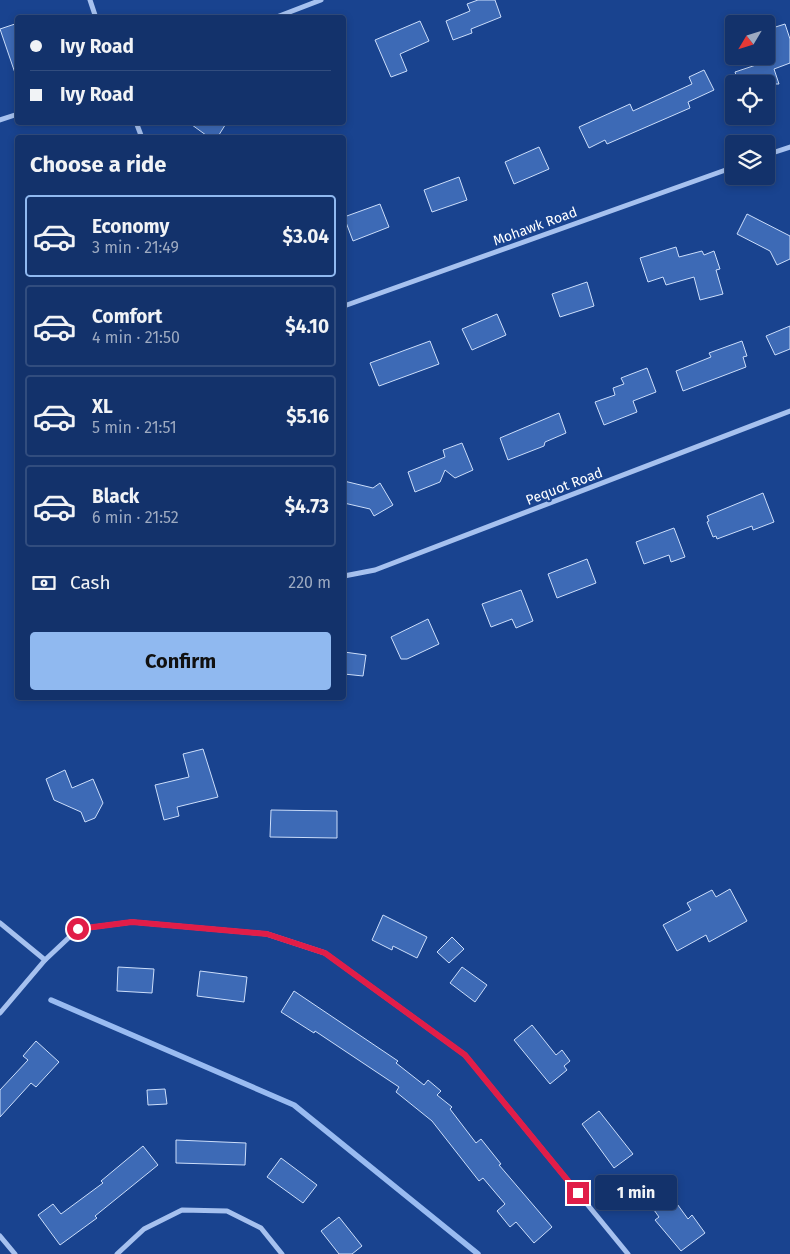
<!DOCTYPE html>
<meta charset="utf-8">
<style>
body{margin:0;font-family:"Fira Sans",sans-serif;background:#203e73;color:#f1f3f6;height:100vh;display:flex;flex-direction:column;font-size:19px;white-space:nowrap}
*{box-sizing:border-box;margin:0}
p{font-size:16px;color:#9daac1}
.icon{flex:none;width:28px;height:28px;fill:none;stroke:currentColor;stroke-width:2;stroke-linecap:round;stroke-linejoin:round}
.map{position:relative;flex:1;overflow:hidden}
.drawer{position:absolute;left:15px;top:135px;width:331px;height:565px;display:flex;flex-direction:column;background:#13326b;border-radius:5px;box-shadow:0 2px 8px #0003,0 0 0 1px #324d7e}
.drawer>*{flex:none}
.guide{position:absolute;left:15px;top:15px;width:331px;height:110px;border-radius:5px;box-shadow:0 2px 8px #0003,0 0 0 1px #324d7e;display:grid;align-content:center;height:110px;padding:0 15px;background:#13326b}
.needle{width:32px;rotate:232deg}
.buttons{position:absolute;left:725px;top:15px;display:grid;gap:10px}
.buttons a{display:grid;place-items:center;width:50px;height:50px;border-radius:5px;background:#13326b;box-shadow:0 2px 8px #0003,0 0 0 1px #324d7e;font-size:25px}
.end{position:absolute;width:22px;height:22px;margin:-11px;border:6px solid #e11d48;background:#fff;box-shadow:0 0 0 2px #fff}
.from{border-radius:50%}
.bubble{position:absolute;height:35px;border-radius:5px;background:#13326b;box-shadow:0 2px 8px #0003,0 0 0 1px #324d7e;font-size:16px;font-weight:700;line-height:35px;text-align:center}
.guide b{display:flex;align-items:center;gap:18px;height:48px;font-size:19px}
.guide b+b{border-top:1px solid #324d7e}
.guide i{width:12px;height:12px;background:#f1f3f6}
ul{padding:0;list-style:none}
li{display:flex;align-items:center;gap:15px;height:82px;margin:0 10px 8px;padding:0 5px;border:2px solid #324d7e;border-radius:5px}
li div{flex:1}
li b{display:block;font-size:19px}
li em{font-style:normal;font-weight:700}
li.selected{border-color:#90b9f0}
li>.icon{width:45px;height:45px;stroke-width:1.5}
h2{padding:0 15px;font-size:22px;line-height:60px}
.pay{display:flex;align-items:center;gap:12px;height:55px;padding:0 15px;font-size:19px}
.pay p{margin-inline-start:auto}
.action{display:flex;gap:10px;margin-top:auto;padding:10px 15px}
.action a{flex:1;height:58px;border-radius:5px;background:#90b9f0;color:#111;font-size:20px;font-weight:700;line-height:58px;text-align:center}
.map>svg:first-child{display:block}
</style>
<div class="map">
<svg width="790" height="1254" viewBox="0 0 790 1254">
<rect width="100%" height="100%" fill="#19438f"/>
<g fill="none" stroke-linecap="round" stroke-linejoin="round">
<polyline stroke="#99bbf1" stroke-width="5.5" points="51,1000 294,1105 478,1254"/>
</g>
<g fill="#3d6ab6" stroke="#ccdefb">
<polygon points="478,0 495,0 501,17 471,29 472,33 453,40 446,21 470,11 467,4"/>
<polygon points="420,21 429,41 400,54 407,71 391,77 375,40"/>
<polygon points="18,23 18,73 15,73 0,29"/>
<polygon points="785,24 790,39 790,63 774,69 779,84 739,84 735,72 768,61 766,30"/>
<polygon points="704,70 714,90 688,102 690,108 607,144 605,140 589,148 579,127 630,104 633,111 692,84 689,77"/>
<polygon points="188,122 227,122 217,138 210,138"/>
<polygon points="539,147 549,169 514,184 505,162"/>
<polygon points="459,177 467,200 432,212 424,190"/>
<polygon points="380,204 389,227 353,241 344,217"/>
<polygon points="747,214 790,236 790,259 777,265 770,251 737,234"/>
<polygon points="676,247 679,257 702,251 704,255 714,251 720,269 716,270 723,294 700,300 694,277 666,285 663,277 648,282 640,258"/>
<polygon points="587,282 594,306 560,317 552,294"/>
<polygon points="497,314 506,335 472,350 462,329"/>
<polygon points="790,326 790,349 775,355 766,336"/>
<polygon points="430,341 439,364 379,386 370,363"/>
<polygon points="742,341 747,356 743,357 746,367 683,391 676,371 711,357 709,353"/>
<polygon points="647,368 656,392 633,401 637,412 604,425 595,402 615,395 613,388 624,384 621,378"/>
<polygon points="559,413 566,433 545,442 544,446 508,460 500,438"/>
<polygon points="462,443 473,470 455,478 445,470 440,482 415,492 408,472 445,457 443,450"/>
<polygon points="344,481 373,488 380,483 393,505 374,516 370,509 344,503"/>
<polygon points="763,493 774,522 753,530 752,526 717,539 716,536 713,537 707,522 709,521 707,516"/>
<polygon points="674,528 685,557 671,562 669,555 644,564 636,542"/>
<polygon points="587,559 596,583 557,598 548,574"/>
<polygon points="521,590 533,621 516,628 512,619 491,627 482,604"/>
<polygon points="428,619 439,644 407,659 401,659 391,637"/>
<polygon points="344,652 366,655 363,676 344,674"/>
<polygon points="203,749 218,797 177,807 179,816 164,820 155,785 189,777 183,754"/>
<polygon points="65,770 72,788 93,779 103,803 95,818 85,822 81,812 54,800 46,779"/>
<polygon points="271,810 337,811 337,838 270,837"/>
<polygon points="730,889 747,921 709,942 706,935 677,951 663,925 691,910 687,903 712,890 716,897"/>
<polygon points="383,915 427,937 417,958 393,946 392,950 372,940"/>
<polygon points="452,937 464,949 449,963 437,952"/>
<polygon points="118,967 154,969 152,993 117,991"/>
<polygon points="462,967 487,985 475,1002 450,983"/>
<polygon points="200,971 247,977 244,1002 197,996"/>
<polygon points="294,991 398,1061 396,1063 424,1085 428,1080 441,1091 437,1095 452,1107 450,1109 476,1143 481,1139 501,1164 499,1165 552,1227 534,1243 516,1222 510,1227 497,1211 505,1204 483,1178 479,1181 432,1121 396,1092 399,1087 315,1031 314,1033 281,1012"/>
<polygon points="532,1025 556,1055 562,1050 570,1061 564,1066 567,1070 550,1084 514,1040"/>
<polygon points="36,1041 59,1062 36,1087 31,1083 0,1117 0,1090 28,1060 23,1056"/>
<polygon points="165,1089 167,1104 148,1105 147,1090"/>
<polygon points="599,1111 633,1154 614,1168 582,1124"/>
<polygon points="176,1140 246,1143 245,1165 176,1163"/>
<polygon points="143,1146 158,1165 95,1216 97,1218 60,1245 38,1215 53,1204 61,1214 103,1183 101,1181"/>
<polygon points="281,1158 317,1185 303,1203 267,1177"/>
<polygon points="667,1190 688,1219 692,1215 705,1233 681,1251 655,1220 659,1217 649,1203"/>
<polygon points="339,1217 362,1246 352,1254 339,1254 321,1231"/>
</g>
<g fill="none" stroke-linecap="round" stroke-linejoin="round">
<g stroke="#a6c1ef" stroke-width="5">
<polyline points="90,0 96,18"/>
<polyline points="274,18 321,0"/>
<polyline points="0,120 18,114"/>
<polyline points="136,122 142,138"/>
<polyline points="766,155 790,147"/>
<polyline points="344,306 734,167"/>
<polyline points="344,576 375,570 790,411"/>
<polyline points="0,923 45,960"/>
<polyline points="0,1013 45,960 78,929 132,922 267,934 325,953 465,1055 628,1254"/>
<polyline points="0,1236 15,1254"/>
<polyline points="117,1254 144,1229 182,1210 227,1211 261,1228 282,1254"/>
</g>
</g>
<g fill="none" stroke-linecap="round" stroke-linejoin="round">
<polyline stroke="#e11d48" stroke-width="6" points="78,929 132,922 267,934 325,953 465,1055 578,1193"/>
</g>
<g text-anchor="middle" stroke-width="4" stroke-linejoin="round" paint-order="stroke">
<g font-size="14" fill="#fff" stroke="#19438f">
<text transform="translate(535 226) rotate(-20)" y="5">Mohawk Road</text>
<text transform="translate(564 486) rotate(-21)" y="5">Pequot Road</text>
</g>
</g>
</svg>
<div class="buttons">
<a><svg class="needle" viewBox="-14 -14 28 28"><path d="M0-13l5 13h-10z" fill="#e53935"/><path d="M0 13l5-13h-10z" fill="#9daac1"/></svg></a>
<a><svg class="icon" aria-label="locate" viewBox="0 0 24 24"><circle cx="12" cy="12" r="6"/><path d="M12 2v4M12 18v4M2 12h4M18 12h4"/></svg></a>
<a><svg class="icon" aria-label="layers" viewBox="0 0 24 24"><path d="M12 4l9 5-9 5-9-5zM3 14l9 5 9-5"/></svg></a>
</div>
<i class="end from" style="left:78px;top:929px"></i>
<i class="end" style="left:578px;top:1193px"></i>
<div class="bubble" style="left:595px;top:1175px;width:82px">1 min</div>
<div class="guide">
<b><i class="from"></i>Ivy Road</b>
<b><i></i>Ivy Road</b>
</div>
<section class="drawer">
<h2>Choose a ride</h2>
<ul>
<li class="selected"><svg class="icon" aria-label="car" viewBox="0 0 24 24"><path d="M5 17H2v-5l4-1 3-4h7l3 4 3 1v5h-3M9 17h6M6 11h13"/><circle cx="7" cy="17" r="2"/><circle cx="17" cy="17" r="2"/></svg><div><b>Economy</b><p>3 min · 21:49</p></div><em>$3.04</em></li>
<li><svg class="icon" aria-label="car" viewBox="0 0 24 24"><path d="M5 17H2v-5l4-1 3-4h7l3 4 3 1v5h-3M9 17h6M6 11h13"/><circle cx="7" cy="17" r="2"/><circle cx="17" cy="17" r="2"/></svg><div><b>Comfort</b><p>4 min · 21:50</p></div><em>$4.10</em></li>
<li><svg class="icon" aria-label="car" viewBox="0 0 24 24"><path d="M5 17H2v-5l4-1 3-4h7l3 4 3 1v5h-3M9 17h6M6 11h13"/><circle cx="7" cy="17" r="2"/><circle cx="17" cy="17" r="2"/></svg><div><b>XL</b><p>5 min · 21:51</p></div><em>$5.16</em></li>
<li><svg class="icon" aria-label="car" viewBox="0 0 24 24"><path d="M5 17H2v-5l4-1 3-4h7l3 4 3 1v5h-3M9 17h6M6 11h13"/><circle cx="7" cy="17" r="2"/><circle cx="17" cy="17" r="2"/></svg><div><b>Black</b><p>6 min · 21:52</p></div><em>$4.73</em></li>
</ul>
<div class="pay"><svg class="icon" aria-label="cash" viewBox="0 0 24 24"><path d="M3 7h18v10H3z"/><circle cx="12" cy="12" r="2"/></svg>Cash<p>220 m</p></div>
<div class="action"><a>Confirm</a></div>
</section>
</div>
